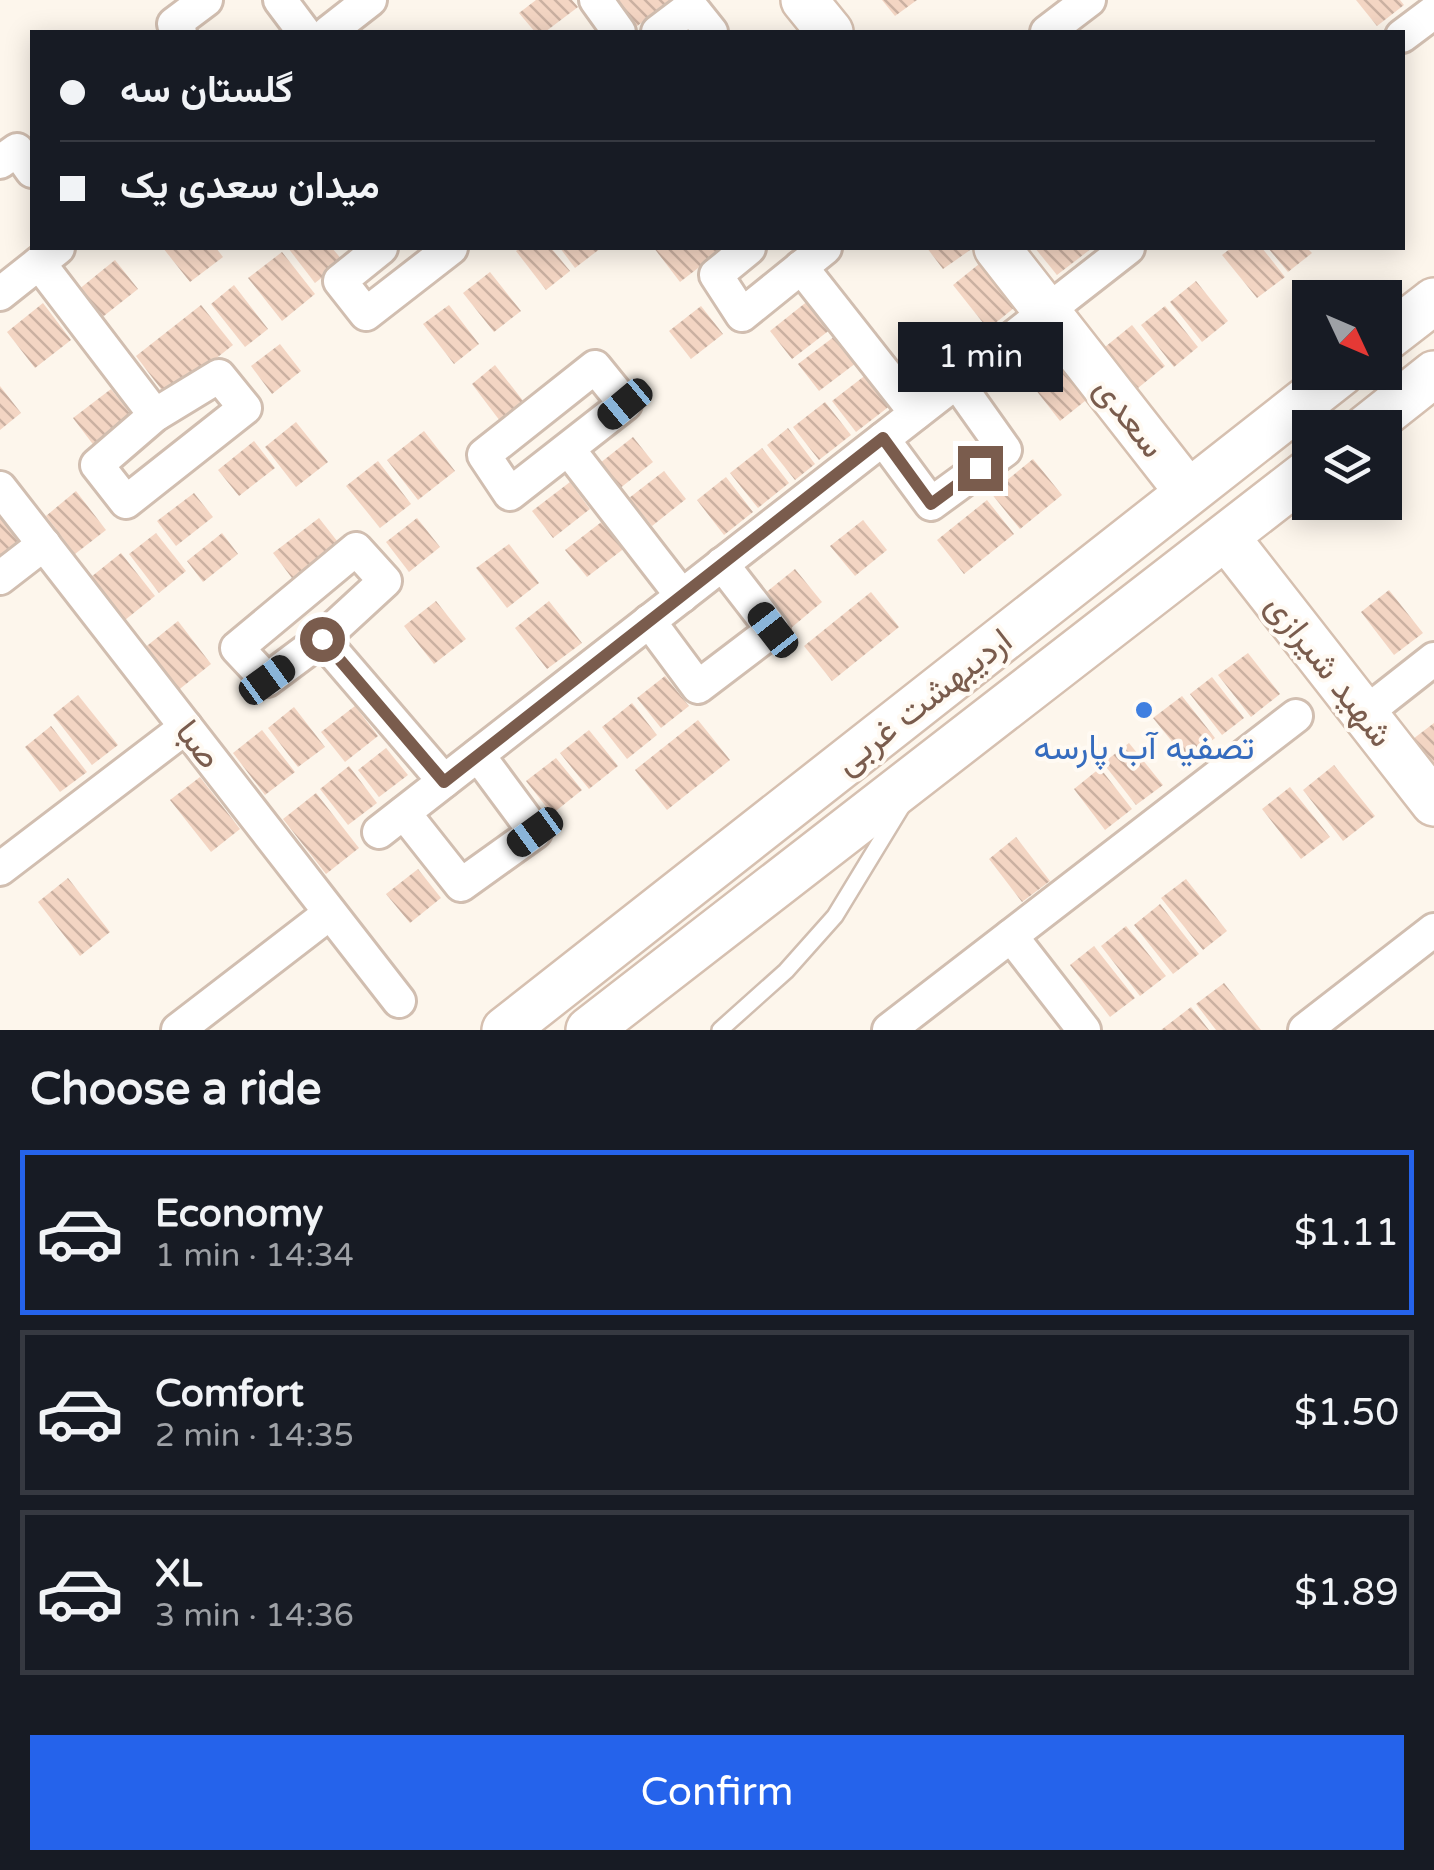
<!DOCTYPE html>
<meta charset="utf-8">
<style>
body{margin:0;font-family:"Varela Round",Vazirmatn,sans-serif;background:#20242c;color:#f1f3f6;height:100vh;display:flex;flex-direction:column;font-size:38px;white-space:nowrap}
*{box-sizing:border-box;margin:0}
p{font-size:32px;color:#9ea1a6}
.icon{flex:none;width:55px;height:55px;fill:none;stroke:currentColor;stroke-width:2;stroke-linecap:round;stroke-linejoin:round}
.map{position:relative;height:1030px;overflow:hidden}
.panel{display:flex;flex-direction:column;background:#171b24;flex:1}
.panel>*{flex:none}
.hud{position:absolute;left:30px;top:30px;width:1375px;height:220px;border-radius:0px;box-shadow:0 5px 25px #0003;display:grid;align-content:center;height:220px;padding:0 30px;background:#171b24}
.needle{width:65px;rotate:134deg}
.fabs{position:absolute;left:1292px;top:280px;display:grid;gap:20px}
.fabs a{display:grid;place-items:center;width:110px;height:110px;border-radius:0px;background:#171b24;box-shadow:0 5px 25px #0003;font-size:50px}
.end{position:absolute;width:45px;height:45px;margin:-22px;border:12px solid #7a5c4d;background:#fff;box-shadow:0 0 0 5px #fff}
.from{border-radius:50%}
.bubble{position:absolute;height:70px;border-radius:0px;background:#171b24;box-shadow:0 5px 25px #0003;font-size:32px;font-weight:600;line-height:70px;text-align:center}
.car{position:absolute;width:30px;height:60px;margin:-30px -15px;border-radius:12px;box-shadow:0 0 8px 2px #0007;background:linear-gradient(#222 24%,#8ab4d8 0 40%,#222 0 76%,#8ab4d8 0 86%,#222 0)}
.hud b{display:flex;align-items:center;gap:35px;height:95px;font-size:38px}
.hud b+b{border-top:2px solid #363941}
.hud i{width:25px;height:25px;background:#f1f3f6}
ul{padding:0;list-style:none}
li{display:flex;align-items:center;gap:30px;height:165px;margin:0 20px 15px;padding:0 10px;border:5px solid #363941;border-radius:0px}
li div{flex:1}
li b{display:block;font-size:38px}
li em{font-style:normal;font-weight:600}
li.active{border-color:#2563eb}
li>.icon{width:90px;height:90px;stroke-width:1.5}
h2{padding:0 30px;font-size:45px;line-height:120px}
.cta{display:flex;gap:20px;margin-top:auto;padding:20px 30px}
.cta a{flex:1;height:115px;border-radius:0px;background:#2563eb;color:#fff;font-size:40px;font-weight:600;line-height:115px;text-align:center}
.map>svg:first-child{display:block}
</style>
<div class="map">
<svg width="1434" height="1030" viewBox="0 0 1434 1030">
<defs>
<pattern id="building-back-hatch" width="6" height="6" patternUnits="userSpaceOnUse" patternTransform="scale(2.5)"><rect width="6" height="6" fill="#f3d5c3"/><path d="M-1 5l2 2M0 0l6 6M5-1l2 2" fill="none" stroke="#cab0a1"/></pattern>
</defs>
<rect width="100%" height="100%" fill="#fdf6ec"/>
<g fill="url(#building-back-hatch)">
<polygon points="536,0 572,0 578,7 545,32 535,32 519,13"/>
<polygon points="609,0 671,0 632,30"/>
<polygon points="882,0 917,0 895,16"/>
<polygon points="1356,0 1400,0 1404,5 1377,26"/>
<polygon points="163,248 216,248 223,257 190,282"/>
<polygon points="288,248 332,248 343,261 315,283"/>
<polygon points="520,248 551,248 570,271 546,290 516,251"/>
<polygon points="560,248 601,248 575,268"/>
<polygon points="654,248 724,248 680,282"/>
<polygon points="927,248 973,248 943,269"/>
<polygon points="1035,248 1092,248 1057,275"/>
<polygon points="1231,248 1262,248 1285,277 1257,298 1222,255"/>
<polygon points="1268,248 1307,248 1312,253 1288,272"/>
<polygon points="282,252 315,294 282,321 248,278"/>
<polygon points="115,260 138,289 100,319 78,290"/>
<polygon points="984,260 1019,304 988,329 953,285"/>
<polygon points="490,272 521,311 494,332 463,293"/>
<polygon points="1196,281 1228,321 1202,342 1170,302"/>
<polygon points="234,285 268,329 245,347 211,304"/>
<polygon points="809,300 831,329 792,359 770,331"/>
<polygon points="43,303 71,340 35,368 7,332"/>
<polygon points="201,305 233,345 167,397 136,356"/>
<polygon points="449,305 479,344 454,364 423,324"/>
<polygon points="701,306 723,334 691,359 669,331"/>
<polygon points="1165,306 1198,347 1174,367 1141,325"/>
<polygon points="1132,325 1165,366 1138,388 1105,347"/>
<polygon points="936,330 957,355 917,387 897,362"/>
<polygon points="835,336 856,363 819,391 798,364"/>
<polygon points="280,344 301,371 272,394 251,366"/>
<polygon points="1061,361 1090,397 1060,421 1032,385"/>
<polygon points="495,365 524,402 500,421 472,384"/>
<polygon points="867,374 891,405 856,432 832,401"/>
<polygon points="0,386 21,413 0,430"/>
<polygon points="111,389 133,417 95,447 73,418"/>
<polygon points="825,402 851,435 819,460 793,427"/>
<polygon points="296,422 328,462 296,487 265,447"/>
<polygon points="788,428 815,464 795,480 767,445"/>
<polygon points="424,431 455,471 418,500 387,460"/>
<polygon points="633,437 653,462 614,493 595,467"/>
<polygon points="254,441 275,468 239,496 218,470"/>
<polygon points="762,448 789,483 758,508 730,473"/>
<polygon points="1033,459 1062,495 1020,529 991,493"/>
<polygon points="378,461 411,504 380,528 346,486"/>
<polygon points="664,471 686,499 652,526 629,498"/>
<polygon points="726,477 753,512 724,535 697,500"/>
<polygon points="570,482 590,509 553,538 532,511"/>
<polygon points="76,491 106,530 75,554 46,516"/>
<polygon points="194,493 213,517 176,546 157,521"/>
<polygon points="987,500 1014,534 964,574 937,540"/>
<polygon points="0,515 20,540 0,555"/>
<polygon points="319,518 341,546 295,582 273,553"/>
<polygon points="417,518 440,547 409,572 386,542"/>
<polygon points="604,520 626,547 587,577 565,550"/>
<polygon points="863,520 887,550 855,576 830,546"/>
<polygon points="156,533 186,571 159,593 129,554"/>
<polygon points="222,533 238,554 203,582 187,561"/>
<polygon points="509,544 539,583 507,608 476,568"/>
<polygon points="121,553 155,596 125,620 91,577"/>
<polygon points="795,569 822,602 791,628 764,594"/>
<polygon points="1389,590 1423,633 1394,655 1361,612"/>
<polygon points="871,592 899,627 832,681 804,646"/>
<polygon points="436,601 466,639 434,664 404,626"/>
<polygon points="549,601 582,643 547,669 515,628"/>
<polygon points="178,621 211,664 176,692 143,649"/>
<polygon points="1248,653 1280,694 1251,717 1218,675"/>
<polygon points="665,676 689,706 661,728 637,698"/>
<polygon points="1212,677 1244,718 1222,735 1190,694"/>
<polygon points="78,695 118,745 92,765 53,715"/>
<polygon points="1182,696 1215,738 1187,760 1153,718"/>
<polygon points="632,703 657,735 627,759 602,727"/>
<polygon points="355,706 378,736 345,762 321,732"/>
<polygon points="294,707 325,747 298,767 268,728"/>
<polygon points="698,720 730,760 667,810 635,770"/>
<polygon points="1434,723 1434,766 1413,739"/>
<polygon points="51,726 87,772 60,792 25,747"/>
<polygon points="262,730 295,772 265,795 233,753"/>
<polygon points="589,730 618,766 589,789 560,753"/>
<polygon points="1129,743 1163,785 1136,805 1103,763"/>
<polygon points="386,748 408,775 379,797 358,770"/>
<polygon points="556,758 582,790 552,814 526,781"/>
<polygon points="1334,765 1375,816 1343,841 1303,790"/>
<polygon points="349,766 377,803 348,825 320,789"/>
<polygon points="1100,768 1132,809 1105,830 1074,789"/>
<polygon points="200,777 240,829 211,852 170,800"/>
<polygon points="1290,787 1330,837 1301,859 1262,809"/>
<polygon points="316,793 359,848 326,874 283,819"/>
<polygon points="1016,837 1050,881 1022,902 989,859"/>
<polygon points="418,869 441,898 410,923 386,894"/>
<polygon points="68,878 110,932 80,956 38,902"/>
<polygon points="1186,879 1227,931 1203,950 1161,898"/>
<polygon points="1160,904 1199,954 1173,974 1134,925"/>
<polygon points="1126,926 1166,976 1140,996 1101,946"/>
<polygon points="1094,946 1135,998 1110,1017 1070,965"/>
<polygon points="1224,983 1261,1030 1216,1030 1196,1004"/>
<polygon points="1191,1007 1209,1030 1161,1030"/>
</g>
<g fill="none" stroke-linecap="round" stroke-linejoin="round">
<defs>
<polyline id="lane" points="720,1030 786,971 835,916 902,806"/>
<g id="street">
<polyline points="280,0 304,32"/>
<polyline points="596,0 619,32"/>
<polyline points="180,32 174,24 206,0"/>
<polyline points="329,32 370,0"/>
<polyline points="658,32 691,7 711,32"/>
<polyline points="1047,32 1089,0"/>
<polyline points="1402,36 1434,12"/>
<polyline points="0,162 17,150 32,171"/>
<polyline points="381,248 340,281 366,314 451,248"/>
<polyline points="749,248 716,275 742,315 825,248"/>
<polyline points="39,263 155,415"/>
<polyline points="801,267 916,413"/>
<polyline points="0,294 58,248"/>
<polygon points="595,367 625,404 510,494 484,455"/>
<polygon points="219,376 245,408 126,502 97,465 155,415"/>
<polyline points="883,439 931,504 1005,450 956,381"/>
<polyline points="569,450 682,596"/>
<polyline points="0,488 399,1001"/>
<polygon points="356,549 385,581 322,639 267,680 237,648"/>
<polyline points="0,578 44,544"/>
<polyline points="649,621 698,687 773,630 722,564"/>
<polyline points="322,639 444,781"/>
<polyline points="1364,714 1434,659"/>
<polyline points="404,813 461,885 535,832 478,755"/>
<polyline points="379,832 1128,248"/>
<polyline points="0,869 186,727"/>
<polyline points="1011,936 1084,1030"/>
<polyline points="178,1030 330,913"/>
<polyline points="889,1030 1296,716"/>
<polyline points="1305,1030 1434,930"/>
</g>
<g id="secondary">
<polyline points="804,0 830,32"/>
<polyline points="997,248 1188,492"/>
<polyline points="1385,339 1434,301"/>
<polyline points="1366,428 1434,374"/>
<polyline points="1226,537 1434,803"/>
<polyline points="505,1030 1342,372"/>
<polyline points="589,1030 1310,471"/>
</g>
</defs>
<use href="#lane" stroke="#d1beb0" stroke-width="20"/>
<use href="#street" stroke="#d1beb0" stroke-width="38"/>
<use href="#secondary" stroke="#d6c0b0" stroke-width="50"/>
<use href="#lane" stroke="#fff" stroke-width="15"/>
<use href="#street" stroke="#fff" stroke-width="32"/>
<use href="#secondary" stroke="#fff" stroke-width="45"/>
</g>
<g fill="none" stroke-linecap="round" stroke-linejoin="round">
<polyline stroke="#7a5c4d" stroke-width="12" points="322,639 444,782 883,438 931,504 980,468"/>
</g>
<circle fill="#3f7fe0" stroke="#fffaf3" stroke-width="4" cx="1144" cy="710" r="10"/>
<g text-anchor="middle" stroke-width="8" stroke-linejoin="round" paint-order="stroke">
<g font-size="35" fill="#7a5c4d" stroke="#fffaf3">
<text transform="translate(1130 417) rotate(52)" y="12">سعدی</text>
<text transform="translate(1330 670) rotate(52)" y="12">شهید شیرازی</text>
<text transform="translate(923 701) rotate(-38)" y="12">اردیبهشت غربی</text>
<text transform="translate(199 744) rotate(52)" y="12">صبا</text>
</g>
<g font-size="35" fill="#366cbe" stroke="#fffaf3">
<text x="1144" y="759">تصفیه آب پارسه</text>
</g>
</g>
</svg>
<div class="fabs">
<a><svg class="needle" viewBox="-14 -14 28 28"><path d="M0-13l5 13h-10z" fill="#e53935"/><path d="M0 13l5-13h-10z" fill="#9ea1a6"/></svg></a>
<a><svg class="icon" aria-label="layers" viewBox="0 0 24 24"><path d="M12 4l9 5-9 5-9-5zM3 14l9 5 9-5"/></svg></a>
</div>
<i class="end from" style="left:322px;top:639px"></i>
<i class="end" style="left:980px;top:468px"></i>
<div class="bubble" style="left:898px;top:322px;width:165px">1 min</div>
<i class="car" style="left:625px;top:404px;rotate:230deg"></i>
<i class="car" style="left:773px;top:630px;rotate:322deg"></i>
<i class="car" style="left:267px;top:680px;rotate:54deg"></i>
<i class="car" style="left:535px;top:832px;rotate:234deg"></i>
<div class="hud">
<b><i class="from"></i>گلستان سه</b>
<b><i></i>میدان سعدی یک</b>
</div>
</div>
<section class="panel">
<h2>Choose a ride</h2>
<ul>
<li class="active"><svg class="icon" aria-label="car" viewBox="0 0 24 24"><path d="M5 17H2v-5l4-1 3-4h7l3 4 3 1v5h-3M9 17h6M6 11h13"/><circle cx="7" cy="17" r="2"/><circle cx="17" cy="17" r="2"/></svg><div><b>Economy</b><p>1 min · 14:34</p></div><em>$1.11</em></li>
<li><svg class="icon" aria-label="car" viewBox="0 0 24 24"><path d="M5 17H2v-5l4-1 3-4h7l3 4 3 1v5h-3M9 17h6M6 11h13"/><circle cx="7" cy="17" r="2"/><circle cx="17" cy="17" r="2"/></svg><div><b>Comfort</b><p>2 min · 14:35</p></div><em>$1.50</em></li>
<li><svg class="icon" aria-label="car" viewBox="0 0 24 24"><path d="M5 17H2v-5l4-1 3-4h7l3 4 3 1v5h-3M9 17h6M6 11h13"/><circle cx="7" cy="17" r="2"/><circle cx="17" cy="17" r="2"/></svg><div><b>XL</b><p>3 min · 14:36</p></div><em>$1.89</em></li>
</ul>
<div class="cta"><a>Confirm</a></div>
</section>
